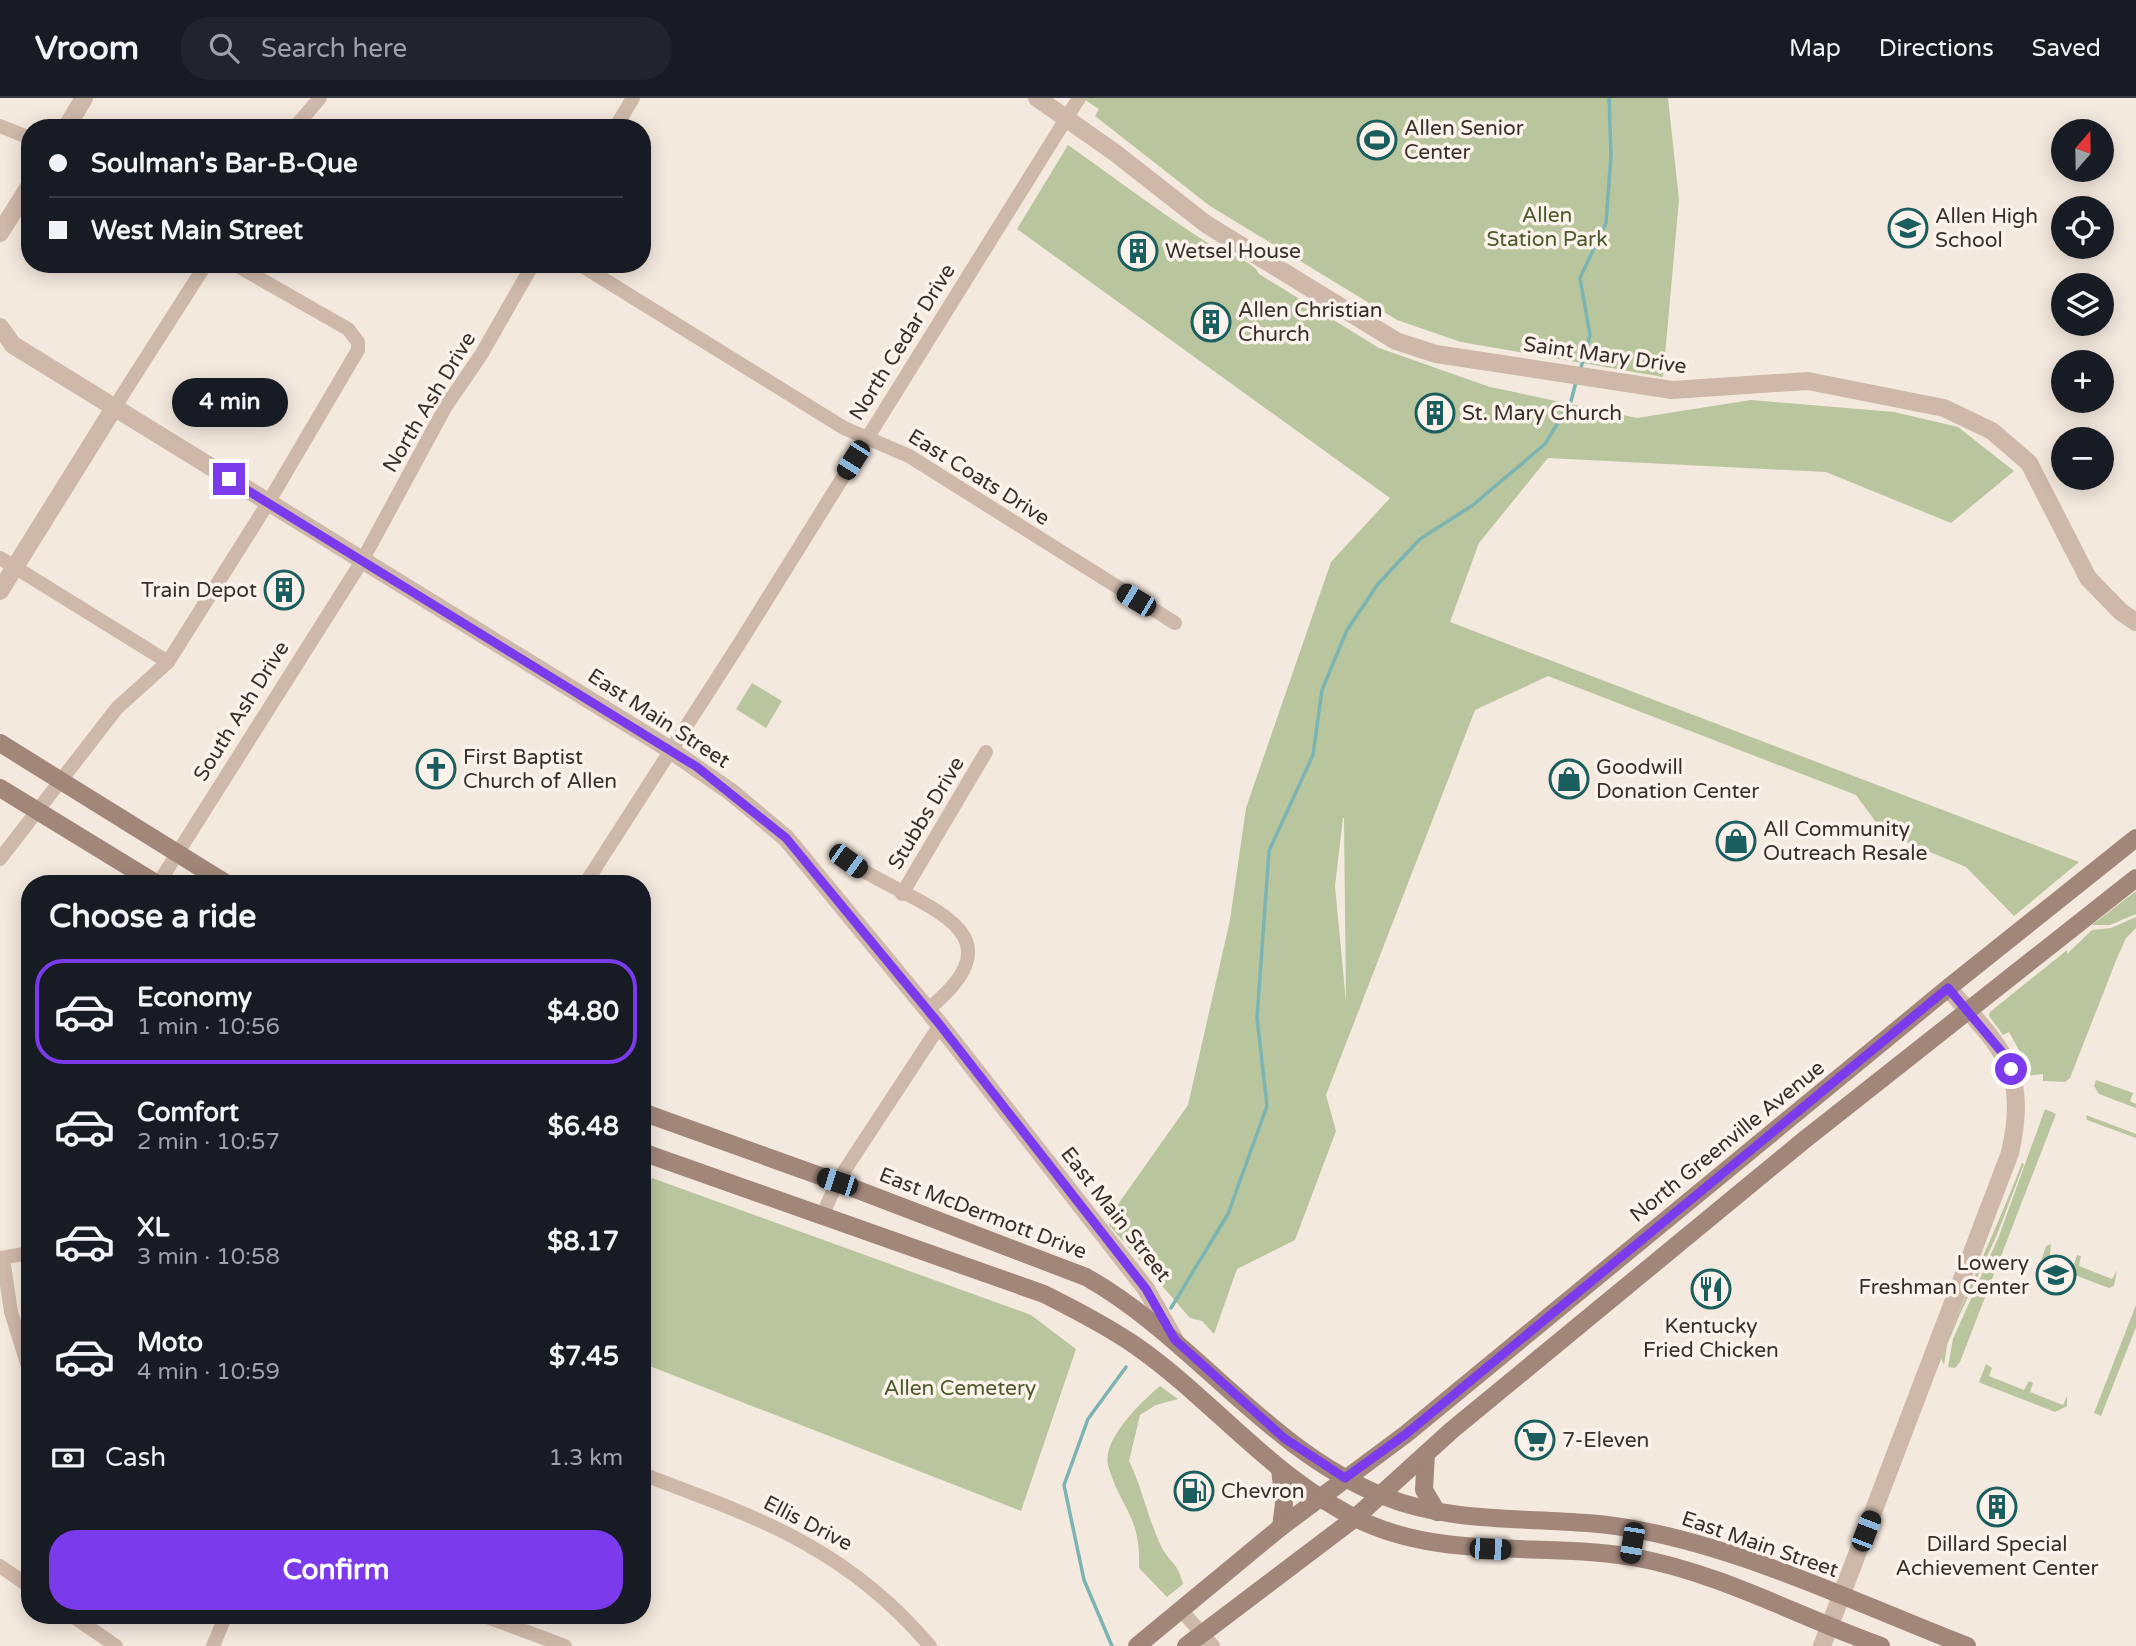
<!DOCTYPE html>
<meta charset="utf-8">
<style>
body{margin:0;font-family:"Varela Round",sans-serif;background:#20242c;color:#f1f3f6;height:100vh;display:flex;flex-direction:column;font-size:26px;white-space:nowrap}
*{box-sizing:border-box;margin:0}
p{font-size:23px;color:#9ea1a6}
.icon{flex:none;width:38px;height:38px;fill:none;stroke:currentColor;stroke-width:2;stroke-linecap:round;stroke-linejoin:round}
.map{position:relative;flex:1;overflow:hidden}
.panel{position:absolute;left:21px;top:777px;width:630px;height:749px;display:flex;flex-direction:column;background:#171b24;border-radius:28px;box-shadow:0 4px 18px #0003}
.panel>*{flex:none}
.banner{position:absolute;left:21px;top:21px;width:630px;height:154px;border-radius:28px;box-shadow:0 4px 18px #0003;display:grid;align-content:center;height:154px;padding:0 28px;background:#171b24}
.needle{width:46px;rotate:20deg}
.buttons{position:absolute;left:2051px;top:21px;display:grid;gap:14px}
.buttons a{display:grid;place-items:center;width:63px;height:63px;border-radius:50%;background:#171b24;box-shadow:0 4px 18px #0003;font-size:35px}
.end{position:absolute;width:32px;height:32px;margin:-16px;border:9px solid #7c3aed;background:#fff;box-shadow:0 0 0 4px #fff}
.from{border-radius:50%}
.bubble{position:absolute;height:49px;border-radius:24px;background:#171b24;box-shadow:0 4px 18px #0003;font-size:23px;font-weight:800;line-height:49px;text-align:center}
.car{position:absolute;width:21px;height:42px;margin:-21px -10px;border-radius:9px;box-shadow:0 0 5px 2px #0007;background:linear-gradient(#222 24%,#8ab4d8 0 40%,#222 0 76%,#8ab4d8 0 86%,#222 0)}
.banner b{display:flex;align-items:center;gap:24px;height:66px;font-size:26px}
.banner b+b{border-top:2px solid #363941}
.banner i{width:18px;height:18px;background:#f1f3f6}
ul{padding:0;list-style:none}
li{display:flex;align-items:center;gap:21px;height:105px;margin:0 14px 10px;padding:0 14px;border:4px solid transparent;border-radius:28px}
li div{flex:1}
li b{display:block;font-size:26px}
li em{font-style:normal;font-weight:800}
li.on{border-color:#7c3aed}
li>.icon{width:63px;height:63px;stroke-width:1.5}
h2{padding:0 28px;font-size:32px;line-height:84px}
.pay{display:flex;align-items:center;gap:18px;height:77px;padding:0 28px;font-size:26px}
.pay p{margin-inline-start:auto}
.button{display:flex;gap:14px;margin-top:auto;padding:14px 28px}
.button a{flex:1;height:80px;border-radius:28px;background:#7c3aed;color:#fff;font-size:28px;font-weight:800;line-height:80px;text-align:center}
header{display:flex;align-items:center;gap:42px;box-sizing:border-box;height:98px;padding:0 35px;background:#171b24;border-bottom:2px solid #363941}
header strong{font-size:33px}
nav{display:flex;gap:38px;margin-inline-start:auto;font-size:24px}
.search{width:490px;height:63px;background:#20242c;display:flex;align-items:center;gap:18px;box-sizing:border-box;padding:0 24px;border-radius:28px;color:#9ea1a6;font-size:26px}
.map>svg:first-child{display:block}
</style>
<header>
<strong>Vroom</strong>
<div class="search"><svg class="icon" aria-label="search" viewBox="0 0 24 24"><circle cx="10" cy="10" r="6"/><path d="M15 15l6 6"/></svg>Search here</div>
<nav><a>Map</a><a>Directions</a><a>Saved</a></nav>
</header>
<div class="map">
<svg width="2136" height="1548" viewBox="0 0 2136 1548">
<rect width="100%" height="100%" fill="#f4e9de"/>
<g fill="#b9c59d" fill-rule="evenodd">
<polygon points="1082,0 1668,0 1679,102 1663,279 1461,244 1397,222 1210,108 1095,18 1099,11"/>
<path d="M1068,47C1115,80 1162,116 1211,147C1226,156 1254,163 1259,176L1379,250L1490,289L1637,320L1751,302L1894,314L1958,329L2014,373L1951,425L1826,374L1548,360L1479,445L1450,524L2079,764L2014,818L1966,769L1884,735L1856,697L1548,578L1475,612L1326,997L1336,1033L1295,1142L1237,1171L1214,1236L1202,1223L1190,1220L1109,1127L1114,1112L1188,1007L1230,822L1246,710L1331,464L1390,400L1017,131ZM1343,720H1344L1346,904L1335,788Z"/>
<polygon points="752,585 782,603 766,630 736,611"/>
<polygon points="2136,793 2136,816 2110,827 2092,827"/>
<polygon points="2136,819 2136,830 2126,840 2117,860 2070,980 2065,984 2043,983 2043,976 2025,978 2019,952 2009,934 2003,937 1989,918 1990,914 2067,852 2067,856 2092,832 2111,830"/>
<polygon points="2096,982 2133,995 2130,1003 2136,1006 2136,1010 2099,996 2094,988"/>
<polygon points="2045,1011 2056,1016 1960,1264 1955,1270 1948,1269 1953,1241 1999,1138"/>
<polygon points="2086,1017 2136,1036 2136,1040 2087,1022"/>
<path d="M2022,1065L2024,1066L1996,1139L1960,1216L1947,1247L1944,1267L1941,1260C1965,1194 1997,1131 2022,1065Z"/>
<polygon points="652,1080 1031,1217 1076,1251 1021,1413 642,1265 642,1106"/>
<polygon points="2051,1146 2050,1157 2074,1166 2077,1157 2081,1158 2079,1168 2112,1181 2117,1172 2114,1188 2109,1190 2043,1165 2042,1160 2046,1148"/>
<polygon points="2136,1207 2136,1229 2101,1318 2094,1315"/>
<polygon points="1986,1266 1992,1270 1989,1278 2024,1292 2029,1283 2033,1285 2030,1294 2063,1307 2067,1298 2067,1308 2055,1314 1983,1286 1979,1284"/>
<path d="M1160,1288L1178,1301L1156,1307L1140,1317L1129,1363C1143,1391 1148,1422 1162,1450C1171,1466 1178,1465 1183,1486L1167,1499L1139,1470C1141,1416 1120,1411 1108,1367C1102,1341 1143,1302 1160,1288Z"/>
</g>
<g fill="none" stroke-linecap="round" stroke-linejoin="round">
<g stroke="#7bb4b3" stroke-width="3.5">
<polyline points="1580,273 1590,237 1580,180 1606,125 1611,57 1609,0"/>
<polyline points="1171,1210 1228,1116 1267,1008 1257,920 1269,753 1313,657 1322,592 1347,532 1378,486 1420,441 1473,407 1545,346 1571,303 1576,284"/>
<polyline points="1112,1548 1084,1482 1064,1387 1088,1321 1126,1269"/>
</g>
<g stroke="#ceb8a9" stroke-width="14">
<polyline points="0,28 30,40"/>
<polyline points="294,30 320,0"/>
<polyline points="615,30 633,0"/>
<polyline points="579,166 844,330 909,358 1175,525"/>
<polyline points="114,310 206,166"/>
<polyline points="0,460 168,564"/>
<path d="M838,755C896,805 1038,824 927,912"/>
<polyline points="0,761 117,610 168,564 268,405 358,252 358,244 348,231 234,166"/>
<polyline points="158,786 362,463 446,308 481,257 533,166"/>
<polyline points="585,786 741,543 1079,0"/>
<polyline points="902,796 986,654"/>
<polyline points="823,1116 837,1084 940,927"/>
<polyline points="0,1160 30,1155"/>
<polyline points="3,1160 11,1214 30,1275"/>
<path d="M642,1376C759,1420 847,1450 930,1548"/>
<polyline points="0,1468 30,1489"/>
<polyline points="1181,1512 1213,1548"/>
<polyline points="71,1517 116,1548"/>
<polyline points="482,1517 565,1548"/>
<polyline points="213,1548 226,1517"/>
</g>
<g stroke="#ceb8a9" stroke-width="18">
<polyline points="1037,0 1114,54 1206,126 1396,243 1436,256 1672,292 1808,283 1944,310 1992,333 2029,365 2088,480 2121,514 2136,524"/>
<polyline points="66,30 84,0"/>
<polyline points="0,135 30,87"/>
<polyline points="0,229 13,247 669,651 731,694 786,740 940,927 1146,1191 1175,1242"/>
<polyline points="0,493 114,310"/>
<path d="M1822,1548L2010,1055C2029,970 2001,950 1948,890"/>
</g>
<g stroke="#a2867a" stroke-width="18">
<polyline points="0,645 227,786"/>
<polyline points="0,690 157,786"/>
<path d="M642,1014L837,1084L1086,1179C1194,1240 1266,1351 1383,1398C1464,1431 1554,1415 1639,1432C1750,1453 1861,1507 1967,1548"/>
<path d="M642,1054L1044,1196C1076,1212 1107,1228 1136,1248C1215,1303 1276,1385 1366,1425C1451,1462 1544,1444 1632,1459C1719,1474 1799,1519 1881,1548"/>
<polyline points="1426,1356 1424,1392 1437,1414"/>
<polyline points="1280,1371 1284,1406 1281,1429"/>
<polyline points="1137,1548 1281,1429 1406,1336 1948,890 2136,740"/>
<polyline points="1186,1548 1355,1420 1452,1332 1803,1043 2136,780"/>
</g>
</g>
<g fill="none" stroke-linecap="round" stroke-linejoin="round">
<polyline stroke="#7c3aed" stroke-width="9" points="229,381 697,669 786,740 940,927 1146,1191 1175,1242 1284,1340 1345,1380 1406,1336 1948,890 2001,953 2011,971"/>
</g>
<defs>
<symbol id="stadium-ring" viewBox="-11 -11 22 22"><circle r="9.5" fill="#fbf3eb" stroke="#1b5e5f" stroke-width="1.5"/><path d="M0-5a6.5 5 0 1 0 0 10a6.5 5 0 1 0 0-10ZM-3.5-1.8h7v3.6h-7Z" fill="#1b5e5f"/></symbol>
<symbol id="school-ring" viewBox="-11 -11 22 22"><circle r="9.5" fill="#fbf3eb" stroke="#1b5e5f" stroke-width="1.5"/><path d="M0-5L7-2L0 1L-7-2ZM-4 1L0 2.5L4 1V4Q0 6-4 4Z" fill="#1b5e5f"/></symbol>
<symbol id="building-ring" viewBox="-11 -11 22 22"><circle r="9.5" fill="#fbf3eb" stroke="#1b5e5f" stroke-width="1.5"/><path d="M-4-6H4V6H1V3H-1V6H-4ZM-2.5-4.3h1.7v1.8h-1.7ZM.8-4.3h1.7v1.8H.8ZM-2.5-1h1.7V.8h-1.7ZM.8-1h1.7V.8H.8Z" fill="#1b5e5f"/></symbol>
<symbol id="church-ring" viewBox="-11 -11 22 22"><circle r="9.5" fill="#fbf3eb" stroke="#1b5e5f" stroke-width="1.5"/><path d="M-1.2-6h2.4v3.5h3.3v2.4h-3.3V6h-2.4V-.1h-3.3v-2.4h3.3Z" fill="#1b5e5f"/></symbol>
<symbol id="shop-ring" viewBox="-11 -11 22 22"><circle r="9.5" fill="#fbf3eb" stroke="#1b5e5f" stroke-width="1.5"/><path d="M-5-2.5h2.3a2.7 3.5 0 0 1 5.4 0H5L5.5 6h-11ZM-1.5-2.5h3a1.5 2.3 0 0 0-3 0Z" fill="#1b5e5f"/></symbol>
<symbol id="restaurant-ring" viewBox="-11 -11 22 22"><circle r="9.5" fill="#fbf3eb" stroke="#1b5e5f" stroke-width="1.5"/><path d="M-5-6h1v4h1v-4h1v4h1v-4h1v5L-1.5 .5V6h-2V.5L-5-1ZM5-6V6H3V1.5H1.5Q1.5-4 5-6Z" fill="#1b5e5f"/></symbol>
<symbol id="supermarket-ring" viewBox="-11 -11 22 22"><circle r="9.5" fill="#fbf3eb" stroke="#1b5e5f" stroke-width="1.5"/><path d="M-6-5.5h2.5l.6 2H6L4.5 2H-2.5L-4.4-4H-6ZM-1.5 3.2a1.3 1.3 0 1 0 .1 0ZM3 3.2a1.3 1.3 0 1 0 .1 0Z" fill="#1b5e5f"/></symbol>
<symbol id="fuel-ring" viewBox="-11 -11 22 22"><circle r="9.5" fill="#fbf3eb" stroke="#1b5e5f" stroke-width="1.5"/><path d="M-5.5-6h7V0h2V4h1.3V-2.5L3-4.5l.8-.8L6-3V5H2.5V1h-1V6h-7ZM-4.2-4.7v3.2H.2V-4.7Z" fill="#1b5e5f"/></symbol>
</defs>
<g fill-rule="evenodd">
<use href="#stadium-ring" x="1355" y="20" width="44" height="44"/>
<use href="#school-ring" x="1886" y="108" width="44" height="44"/>
<use href="#building-ring" x="1116" y="131" width="44" height="44"/>
<use href="#building-ring" x="1189" y="202" width="44" height="44"/>
<use href="#building-ring" x="1413" y="293" width="44" height="44"/>
<use href="#building-ring" x="262" y="470" width="44" height="44"/>
<use href="#church-ring" x="414" y="649" width="44" height="44"/>
<use href="#shop-ring" x="1547" y="659" width="44" height="44"/>
<use href="#shop-ring" x="1714" y="721" width="44" height="44"/>
<use href="#school-ring" x="2034" y="1155" width="44" height="44"/>
<use href="#restaurant-ring" x="1689" y="1169" width="44" height="44"/>
<use href="#supermarket-ring" x="1513" y="1320" width="44" height="44"/>
<use href="#fuel-ring" x="1172" y="1371" width="44" height="44"/>
<use href="#building-ring" x="1975" y="1387" width="44" height="44"/>
</g>
<g text-anchor="middle" stroke-width="7" stroke-linejoin="round" paint-order="stroke">
<g font-size="21" fill="#3a2e29" stroke="#fbf3eb" text-anchor="start">
<text x="1404" y="37">Allen Senior<tspan x="1404" dy="24">Center</tspan></text>
<text x="1935" y="125">Allen High<tspan x="1935" dy="24">School</tspan></text>
<text x="1165" y="160">Wetsel House</text>
<text x="1238" y="219">Allen Christian<tspan x="1238" dy="24">Church</tspan></text>
<text x="1462" y="322">St. Mary Church</text>
<text x="257" y="499" text-anchor="end">Train Depot</text>
<text x="463" y="666">First Baptist<tspan x="463" dy="24">Church of Allen</tspan></text>
<text x="1596" y="676">Goodwill<tspan x="1596" dy="24">Donation Center</tspan></text>
<text x="1763" y="738">All Community<tspan x="1763" dy="24">Outreach Resale</tspan></text>
<text x="2029" y="1172" text-anchor="end">Lowery<tspan x="2029" dy="24">Freshman Center</tspan></text>
<text x="1711" y="1235" text-anchor="middle">Kentucky<tspan x="1711" dy="24">Fried Chicken</tspan></text>
<text x="1562" y="1349">7-Eleven</text>
<text x="1221" y="1400">Chevron</text>
<text x="1997" y="1453" text-anchor="middle">Dillard Special<tspan x="1997" dy="24">Achievement Center</tspan></text>
</g>
<g font-size="21" fill="#4b5a2b" stroke="#fbf3eb">
<text x="1547" y="124">Allen<tspan x="1547" dy="24">Station Park</tspan></text>
<text x="960" y="1297">Allen Cemetery</text>
</g>
<g font-size="21" fill="#3a2e29" stroke="#fbf3eb">
<text transform="translate(902 244) rotate(-58)" y="7">North Cedar Drive</text>
<text transform="translate(1605 257) rotate(8)" y="7">Saint Mary Drive</text>
<text transform="translate(429 304) rotate(-59)" y="7">North Ash Drive</text>
<text transform="translate(979 379) rotate(32)" y="7">East Coats Drive</text>
<text transform="translate(241 613) rotate(-58)" y="7">South Ash Drive</text>
<text transform="translate(659 620) rotate(33)" y="7">East Main Street</text>
<text transform="translate(926 715) rotate(-59)" y="7">Stubbs Drive</text>
<text transform="translate(1727 1043) rotate(-39)" y="7">North Greenville Avenue</text>
<text transform="translate(983 1115) rotate(21)" y="7">East McDermott Drive</text>
<text transform="translate(1116 1116) rotate(52)" y="7">East Main Street</text>
<text transform="translate(808 1425) rotate(27)" y="7">Ellis Drive</text>
<text transform="translate(1760 1446) rotate(19)" y="7">East Main Street</text>
</g>
</g>
</svg>
<div class="buttons">
<a><svg class="needle" viewBox="-14 -14 28 28"><path d="M0-13l5 13h-10z" fill="#e53935"/><path d="M0 13l5-13h-10z" fill="#9ea1a6"/></svg></a>
<a><svg class="icon" aria-label="locate" viewBox="0 0 24 24"><circle cx="12" cy="12" r="6"/><path d="M12 2v4M12 18v4M2 12h4M18 12h4"/></svg></a>
<a><svg class="icon" aria-label="layers" viewBox="0 0 24 24"><path d="M12 4l9 5-9 5-9-5zM3 14l9 5 9-5"/></svg></a>
<a>+</a>
<a>−</a>
</div>
<i class="end from" style="left:2011px;top:971px"></i>
<i class="end" style="left:229px;top:381px"></i>
<div class="bubble" style="left:172px;top:280px;width:116px">4 min</div>
<i class="car" style="left:853px;top:362px;rotate:212deg"></i>
<i class="car" style="left:1136px;top:502px;rotate:301deg"></i>
<i class="car" style="left:848px;top:763px;rotate:126deg"></i>
<i class="car" style="left:837px;top:1084px;rotate:288deg"></i>
<i class="car" style="left:1866px;top:1433px;rotate:21deg"></i>
<i class="car" style="left:1632px;top:1445px;rotate:189deg"></i>
<i class="car" style="left:1490px;top:1451px;rotate:92deg"></i>
<div class="banner">
<b><i class="from"></i>Soulman's Bar-B-Que</b>
<b><i></i>West Main Street</b>
</div>
<section class="panel">
<h2>Choose a ride</h2>
<ul>
<li class="on"><svg class="icon" aria-label="car" viewBox="0 0 24 24"><path d="M5 17H2v-5l4-1 3-4h7l3 4 3 1v5h-3M9 17h6M6 11h13"/><circle cx="7" cy="17" r="2"/><circle cx="17" cy="17" r="2"/></svg><div><b>Economy</b><p>1 min · 10:56</p></div><em>$4.80</em></li>
<li><svg class="icon" aria-label="car" viewBox="0 0 24 24"><path d="M5 17H2v-5l4-1 3-4h7l3 4 3 1v5h-3M9 17h6M6 11h13"/><circle cx="7" cy="17" r="2"/><circle cx="17" cy="17" r="2"/></svg><div><b>Comfort</b><p>2 min · 10:57</p></div><em>$6.48</em></li>
<li><svg class="icon" aria-label="car" viewBox="0 0 24 24"><path d="M5 17H2v-5l4-1 3-4h7l3 4 3 1v5h-3M9 17h6M6 11h13"/><circle cx="7" cy="17" r="2"/><circle cx="17" cy="17" r="2"/></svg><div><b>XL</b><p>3 min · 10:58</p></div><em>$8.17</em></li>
<li><svg class="icon" aria-label="car" viewBox="0 0 24 24"><path d="M5 17H2v-5l4-1 3-4h7l3 4 3 1v5h-3M9 17h6M6 11h13"/><circle cx="7" cy="17" r="2"/><circle cx="17" cy="17" r="2"/></svg><div><b>Moto</b><p>4 min · 10:59</p></div><em>$7.45</em></li>
</ul>
<div class="pay"><svg class="icon" aria-label="cash" viewBox="0 0 24 24"><path d="M3 7h18v10H3z"/><circle cx="12" cy="12" r="2"/></svg>Cash<p>1.3 km</p></div>
<div class="button"><a>Confirm</a></div>
</section>
</div>
